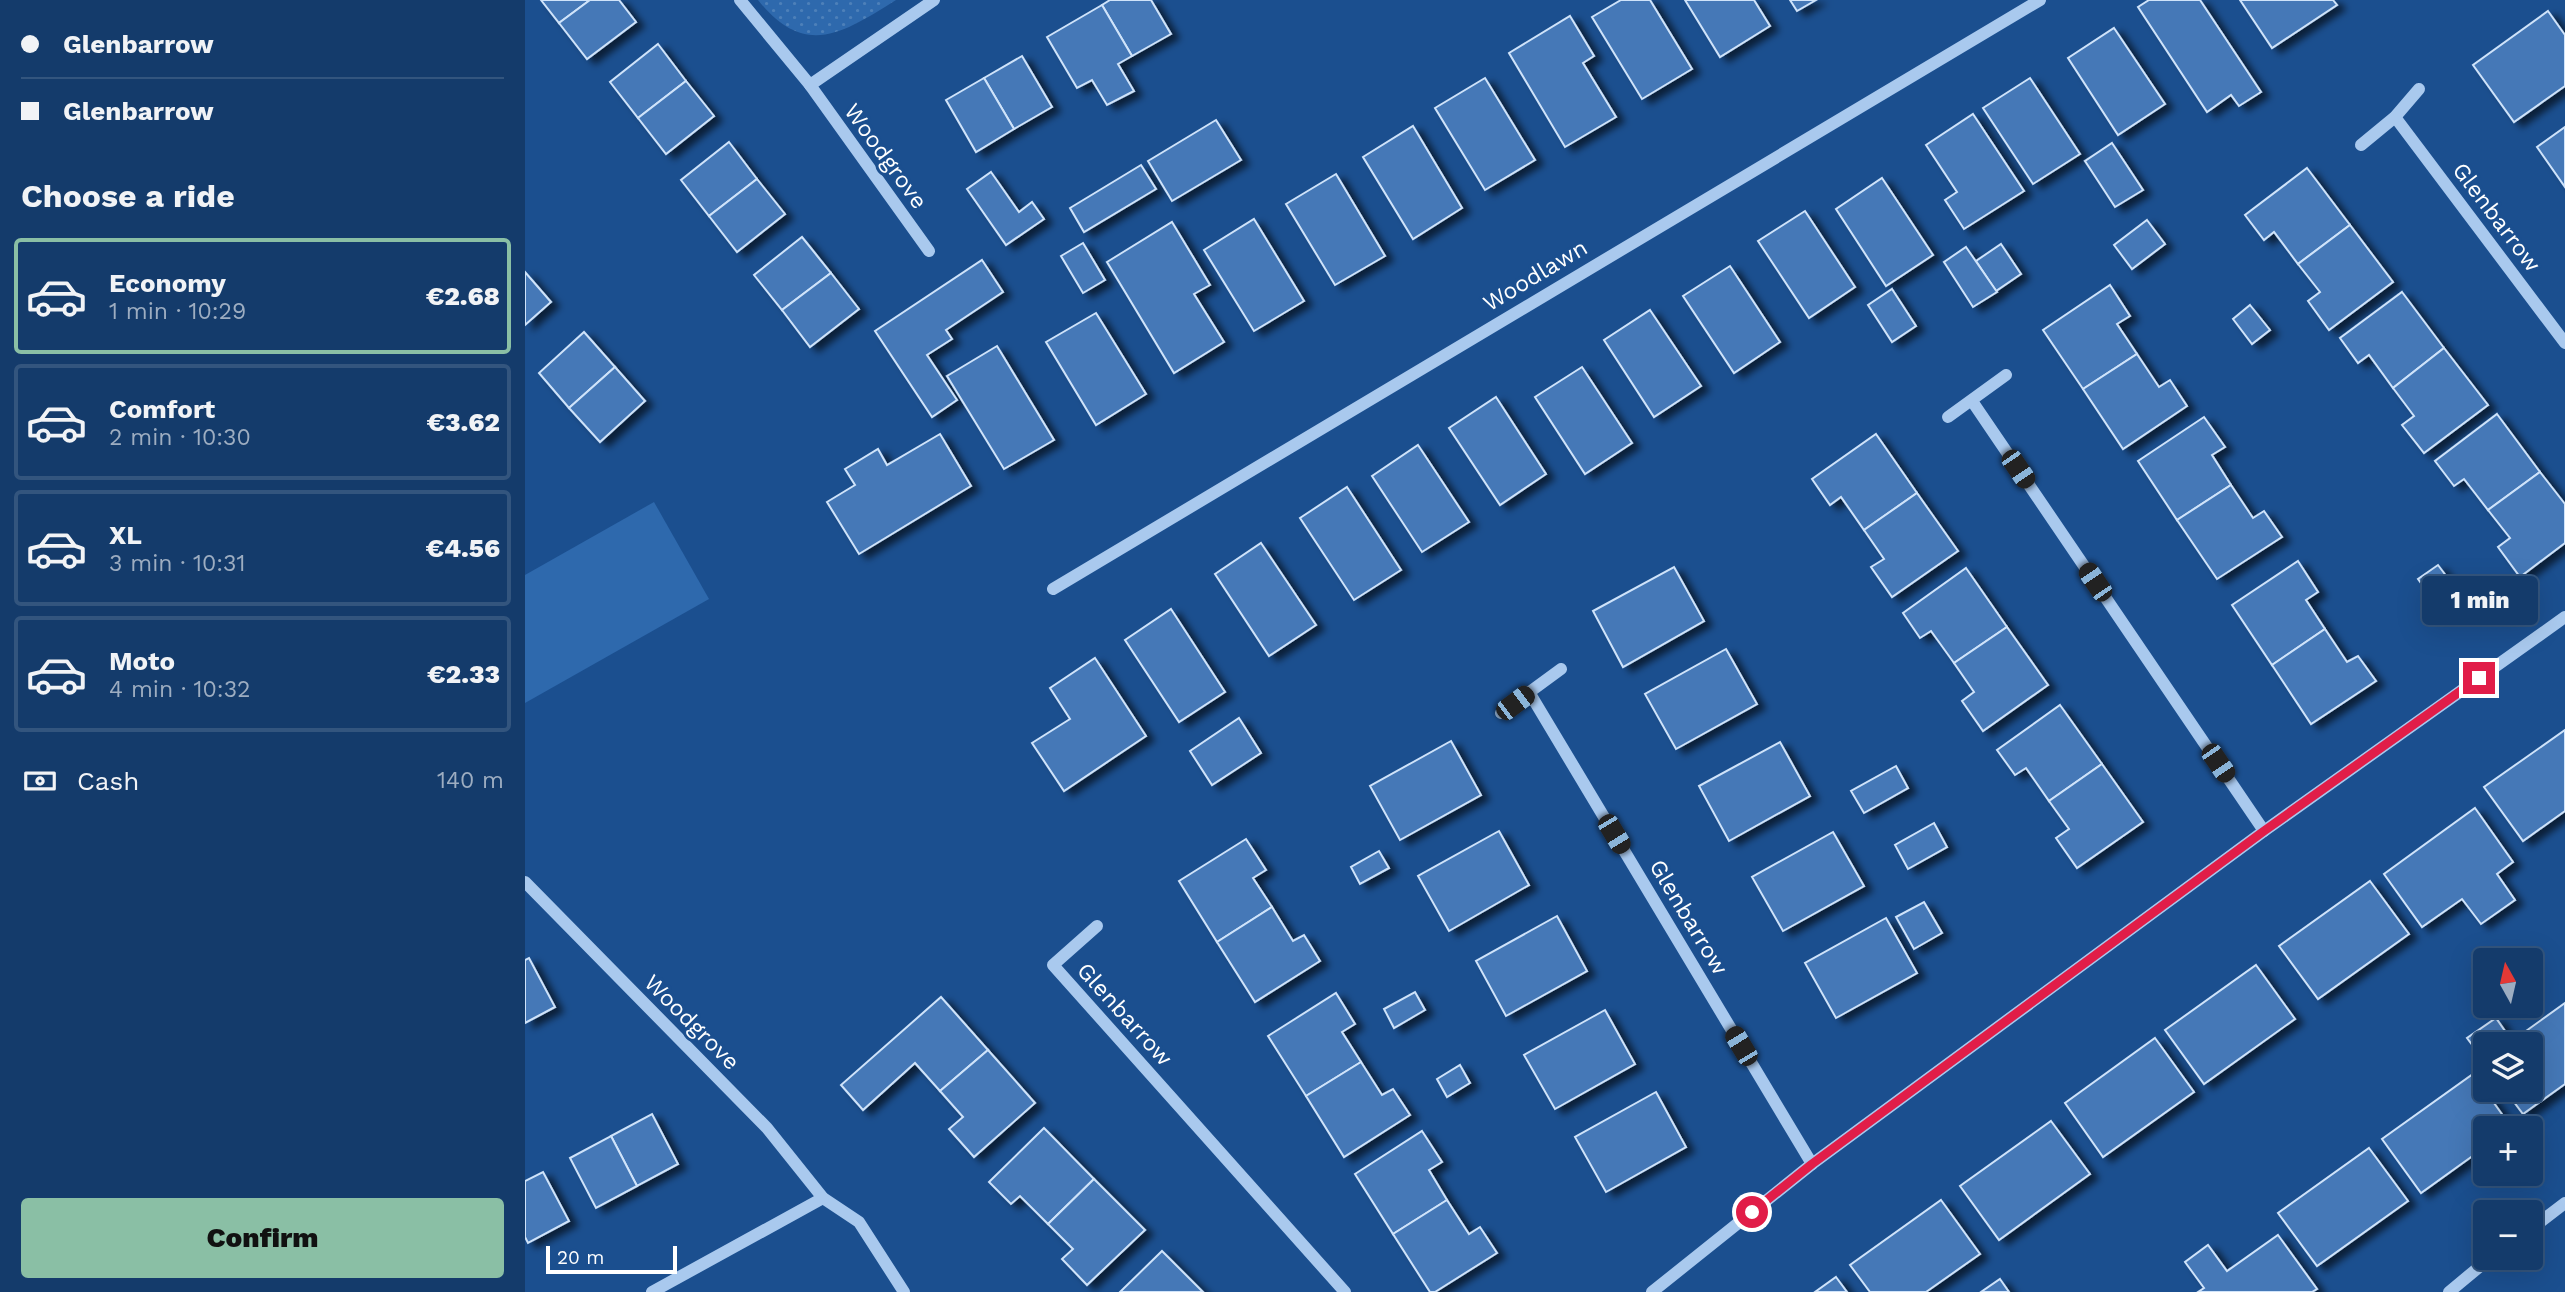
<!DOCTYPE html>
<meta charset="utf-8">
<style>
body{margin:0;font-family:"Work Sans",sans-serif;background:#1d4271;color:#f1f3f6;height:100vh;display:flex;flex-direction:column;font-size:26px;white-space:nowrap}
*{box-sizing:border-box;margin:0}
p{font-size:23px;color:#9dadc1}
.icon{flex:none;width:38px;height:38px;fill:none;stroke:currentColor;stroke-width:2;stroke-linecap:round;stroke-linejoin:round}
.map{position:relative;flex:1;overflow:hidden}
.side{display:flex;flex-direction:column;background:#143b6b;width:525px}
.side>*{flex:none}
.hud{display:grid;align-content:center;height:154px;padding:0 21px;background:#143b6b}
.needle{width:46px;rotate:352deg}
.controls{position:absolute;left:1948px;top:948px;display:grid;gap:14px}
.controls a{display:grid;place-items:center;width:70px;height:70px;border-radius:7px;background:#143b6b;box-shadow:0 7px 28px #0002,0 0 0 2px #33557e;font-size:35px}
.scale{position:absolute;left:21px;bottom:18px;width:131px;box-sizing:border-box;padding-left:7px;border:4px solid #fff;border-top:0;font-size:19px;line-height:24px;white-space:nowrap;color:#fff;-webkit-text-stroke:5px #1b4f8f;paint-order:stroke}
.end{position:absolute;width:32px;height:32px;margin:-16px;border:9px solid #e11d48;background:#fff;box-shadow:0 0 0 4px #fff}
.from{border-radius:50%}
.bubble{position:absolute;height:49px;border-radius:7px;background:#143b6b;box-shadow:0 7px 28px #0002,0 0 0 2px #33557e;font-size:23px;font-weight:800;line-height:49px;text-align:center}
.car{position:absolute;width:21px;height:42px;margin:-21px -10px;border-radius:9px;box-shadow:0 0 5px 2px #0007;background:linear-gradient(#222 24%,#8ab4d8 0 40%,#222 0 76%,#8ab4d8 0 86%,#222 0)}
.hud b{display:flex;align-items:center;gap:24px;height:66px;font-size:26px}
.hud b+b{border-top:2px solid #33557e}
.hud i{width:18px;height:18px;background:#f1f3f6}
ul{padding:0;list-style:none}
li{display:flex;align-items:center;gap:21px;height:116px;margin:0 14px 10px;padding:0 7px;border:4px solid #33557e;border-radius:7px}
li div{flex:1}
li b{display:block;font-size:26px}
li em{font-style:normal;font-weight:800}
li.active{border-color:#8abfa5}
li>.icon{width:63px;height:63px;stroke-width:1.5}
h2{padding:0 21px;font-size:32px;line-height:84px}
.pay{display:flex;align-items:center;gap:18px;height:77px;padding:0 21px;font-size:26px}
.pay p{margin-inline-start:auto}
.primary-button{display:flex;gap:14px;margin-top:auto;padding:14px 21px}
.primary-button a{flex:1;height:80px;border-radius:7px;background:#8abfa5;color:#111;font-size:28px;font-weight:800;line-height:80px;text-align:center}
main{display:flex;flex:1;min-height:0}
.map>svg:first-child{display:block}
</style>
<main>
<section class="side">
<div class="hud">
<b><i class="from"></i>Glenbarrow</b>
<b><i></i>Glenbarrow</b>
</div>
<h2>Choose a ride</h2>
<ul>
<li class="active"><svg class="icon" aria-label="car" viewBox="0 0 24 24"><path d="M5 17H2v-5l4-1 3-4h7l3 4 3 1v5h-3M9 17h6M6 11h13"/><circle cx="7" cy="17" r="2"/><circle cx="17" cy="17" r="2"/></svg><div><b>Economy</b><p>1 min · 10:29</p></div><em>€2.68</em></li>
<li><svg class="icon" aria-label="car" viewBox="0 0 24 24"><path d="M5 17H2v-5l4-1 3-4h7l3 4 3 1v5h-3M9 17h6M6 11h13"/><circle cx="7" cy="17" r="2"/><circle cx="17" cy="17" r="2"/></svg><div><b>Comfort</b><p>2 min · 10:30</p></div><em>€3.62</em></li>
<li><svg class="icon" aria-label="car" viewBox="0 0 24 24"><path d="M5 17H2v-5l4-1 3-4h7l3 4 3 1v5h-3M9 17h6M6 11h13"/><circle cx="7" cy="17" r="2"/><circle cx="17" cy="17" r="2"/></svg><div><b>XL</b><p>3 min · 10:31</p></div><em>€4.56</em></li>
<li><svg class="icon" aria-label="car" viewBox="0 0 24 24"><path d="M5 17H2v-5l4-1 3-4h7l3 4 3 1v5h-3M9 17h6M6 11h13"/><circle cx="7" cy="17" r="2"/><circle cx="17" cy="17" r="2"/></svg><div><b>Moto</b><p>4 min · 10:32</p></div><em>€2.33</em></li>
</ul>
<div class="pay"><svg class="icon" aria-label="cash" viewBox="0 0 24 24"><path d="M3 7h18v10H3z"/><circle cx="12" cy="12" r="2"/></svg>Cash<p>140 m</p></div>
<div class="primary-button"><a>Confirm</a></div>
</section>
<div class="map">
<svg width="2040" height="1292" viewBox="0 0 2040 1292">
<defs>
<pattern id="grass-dots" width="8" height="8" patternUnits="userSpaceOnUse" patternTransform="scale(1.75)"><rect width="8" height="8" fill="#2e69ad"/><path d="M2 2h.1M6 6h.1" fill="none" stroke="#4d80b9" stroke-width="1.8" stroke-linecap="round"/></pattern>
<filter id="shadow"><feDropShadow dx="8" dy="4.5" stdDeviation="3.5" flood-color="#0009"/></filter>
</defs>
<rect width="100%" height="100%" fill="#1b4f8f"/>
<path fill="url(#grass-dots)" d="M233,0H371C318,33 280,59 233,0Z"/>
<polygon fill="#2e69ad" points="129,502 184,599 0,703 0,575"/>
<g fill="#4478b7" stroke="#cfe3fa" stroke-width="2" filter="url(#shadow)">
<polygon points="16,0 65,0 34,23"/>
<polygon points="65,0 94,0 111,22 62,59 34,23"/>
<polygon points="585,0 626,0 646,34 607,56 577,5"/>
<polygon points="1096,0 1125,0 1167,69 1117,99 1067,17"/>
<polygon points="1160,0 1229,0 1245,26 1195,57"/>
<polygon points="1265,0 1291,0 1272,11"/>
<polygon points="1624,0 1675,0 1736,92 1714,106 1706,95 1682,112 1613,7"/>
<polygon points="1715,0 1808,0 1812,5 1747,48"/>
<polygon points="577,5 607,56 593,64 609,91 582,105 567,80 552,88 522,37"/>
<polygon points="2023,11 2040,35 2040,86 1989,122 1948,65"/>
<polygon points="1045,16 1069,56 1058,63 1091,117 1040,147 984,53"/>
<polygon points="1589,28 1640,104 1593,135 1543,58"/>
<polygon points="133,44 161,81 113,118 85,82"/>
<polygon points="497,56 527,107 489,129 459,78"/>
<polygon points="459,78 489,129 451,152 421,100"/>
<polygon points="960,78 1010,160 960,190 910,108"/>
<polygon points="1505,78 1555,154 1508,184 1458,108"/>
<polygon points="161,81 189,116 141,154 113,118"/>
<polygon points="1448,114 1499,191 1439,229 1420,200 1432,192 1401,145"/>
<polygon points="691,120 716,160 647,201 623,161"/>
<polygon points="888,126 937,208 888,239 838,157"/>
<polygon points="2040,127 2040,187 2012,147"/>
<polygon points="204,142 232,179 184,216 156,180"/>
<polygon points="1587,143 1618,190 1590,207 1560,161"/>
<polygon points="616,165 631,189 559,232 545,208"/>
<polygon points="1782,168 1825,225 1773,264 1749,232 1739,240 1720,215"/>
<polygon points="466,172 494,212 507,202 519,219 481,245 442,189"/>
<polygon points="811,174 860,256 810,285 761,204"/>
<polygon points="1357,178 1408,255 1361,286 1311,209"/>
<polygon points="232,179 260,214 212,252 184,216"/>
<polygon points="1280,211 1330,287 1284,318 1233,241"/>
<polygon points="729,219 779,301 729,331 679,250"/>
<polygon points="1622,220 1640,244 1607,269 1589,245"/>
<polygon points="647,222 685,285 669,294 699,342 649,373 582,262"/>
<polygon points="1825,225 1868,282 1804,330 1783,301 1795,292 1773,264"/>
<polygon points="277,237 306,273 257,310 229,275"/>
<polygon points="558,243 580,280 558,293 536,256"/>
<polygon points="1476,244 1496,274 1471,291 1451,261"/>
<polygon points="1441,247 1472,292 1448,307 1419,262"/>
<polygon points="457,260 478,292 421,330 427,339 402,355 432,400 407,417 350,331"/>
<polygon points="1205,266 1255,342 1209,373 1158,296"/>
<polygon points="0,272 26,302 0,325"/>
<polygon points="306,273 334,309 285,347 257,310"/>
<polygon points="1585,285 1605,316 1592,324 1612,354 1558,389 1518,330"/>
<polygon points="1367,289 1391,326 1367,342 1343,305"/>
<polygon points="1877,292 1919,348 1868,388 1844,355 1833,363 1815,338"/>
<polygon points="1725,305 1745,330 1727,344 1708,319"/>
<polygon points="1125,310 1176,386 1129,417 1079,340"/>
<polygon points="571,313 621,394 571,425 521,342"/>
<polygon points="59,332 90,367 44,408 14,373"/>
<polygon points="472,346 529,440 479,469 422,376"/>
<polygon points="1919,348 1963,405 1899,453 1877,425 1889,416 1868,388"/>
<polygon points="1612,354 1634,387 1645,380 1662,406 1598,449 1558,389"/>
<polygon points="90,367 120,401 75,442 44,408"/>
<polygon points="1057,367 1107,443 1060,474 1010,397"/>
<polygon points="971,397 1021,474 975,505 924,428"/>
<polygon points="1972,414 2015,472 1963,510 1939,479 1929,486 1910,461"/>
<polygon points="1679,417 1700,447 1687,455 1706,485 1652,520 1613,461"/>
<polygon points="415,434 446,486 334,554 302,502 330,485 320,469 353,449 362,465"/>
<polygon points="1351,434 1392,493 1339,530 1316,497 1305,505 1287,479"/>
<polygon points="893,445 944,522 897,552 847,476"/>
<polygon points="2015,472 2040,504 2040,543 1995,577 1973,547 1985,538 1963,510"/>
<polygon points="1706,485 1728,518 1739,511 1757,537 1692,579 1652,520"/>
<polygon points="822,487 876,570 829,600 775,518"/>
<polygon points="1392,493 1433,551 1367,597 1346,567 1359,559 1339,530"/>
<polygon points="736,543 791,625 744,656 690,574"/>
<polygon points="1773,561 1793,592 1781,600 1800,629 1747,665 1707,605"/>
<polygon points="1913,565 1937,597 1917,612 1893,579"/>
<polygon points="1149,567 1179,621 1098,667 1068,611"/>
<polygon points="1441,568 1482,627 1429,663 1406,631 1395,638 1378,613"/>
<polygon points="646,609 700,692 654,722 600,640"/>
<polygon points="1482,627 1523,685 1458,731 1437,701 1449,692 1429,663"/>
<polygon points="1800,629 1822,662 1833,656 1851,681 1786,724 1747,665"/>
<polygon points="1201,649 1232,704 1151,749 1120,694"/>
<polygon points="570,658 621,736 539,791 507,743 545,719 525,688"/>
<polygon points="1535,705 1577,764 1524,801 1501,768 1490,775 1472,750"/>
<polygon points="714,718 736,753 687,785 665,751"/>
<polygon points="2040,730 2040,811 1998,841 1959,787"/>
<polygon points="926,741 956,795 875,840 845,786"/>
<polygon points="1255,742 1285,796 1204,841 1174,786"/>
<polygon points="1577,764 1618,822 1552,868 1531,838 1544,829 1524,801"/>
<polygon points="1371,766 1383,788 1339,813 1326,791"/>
<polygon points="1950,808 1988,862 1972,874 1990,900 1956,924 1937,899 1897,927 1859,874"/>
<polygon points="1409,823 1422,847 1383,869 1370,845"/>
<polygon points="974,831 1004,885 924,931 893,876"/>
<polygon points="1308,832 1339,886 1258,931 1227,877"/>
<polygon points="721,839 741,870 728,878 747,907 692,942 654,881"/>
<polygon points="854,851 864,868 835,884 826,867"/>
<polygon points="1845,881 1884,934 1793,999 1754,946"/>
<polygon points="1399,902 1417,933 1389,949 1371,917"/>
<polygon points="747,907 768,941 779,935 795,961 730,1002 692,942"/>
<polygon points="1032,916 1062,971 981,1016 951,961"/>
<polygon points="1361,918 1392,973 1311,1018 1280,963"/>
<polygon points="4,958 30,1007 0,1023 0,960"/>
<polygon points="1731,965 1770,1019 1679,1084 1640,1030"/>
<polygon points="890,992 900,1010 869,1028 859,1009"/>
<polygon points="811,993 830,1024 817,1032 836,1062 781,1096 743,1036"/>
<polygon points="416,997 463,1050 415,1091 390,1063 338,1110 316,1085"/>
<polygon points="2040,1003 2040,1084 1998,1114 1980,1090 2006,1090 2006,1045 1960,1045 1960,1062 1942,1038 1971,1018 1987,1041"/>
<polygon points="1080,1010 1110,1064 1030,1109 999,1055"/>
<polygon points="1630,1038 1669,1092 1578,1157 1540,1103"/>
<polygon points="463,1050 510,1103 449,1157 424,1129 438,1117 415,1091"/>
<polygon points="836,1062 857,1095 868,1089 885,1115 819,1157 781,1096"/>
<polygon points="935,1065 945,1083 922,1097 912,1079"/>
<polygon points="1948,1074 1987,1128 1960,1129 1960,1147 1896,1193 1857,1139"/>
<polygon points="1131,1092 1161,1147 1081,1192 1050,1137"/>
<polygon points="127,1114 153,1164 112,1186 86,1136"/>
<polygon points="1526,1121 1565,1174 1474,1240 1435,1186"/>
<polygon points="519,1128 569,1179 523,1224 495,1196 486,1204 464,1182"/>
<polygon points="897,1131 917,1162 904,1170 922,1200 868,1234 830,1174"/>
<polygon points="86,1136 112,1186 71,1208 45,1158"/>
<polygon points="1844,1148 1883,1201 1792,1266 1753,1213"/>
<polygon points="18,1172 44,1221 3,1243 0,1237 0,1181"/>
<polygon points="569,1179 620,1230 562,1285 537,1259 548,1249 523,1224"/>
<polygon points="922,1200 944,1234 955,1227 972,1253 910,1292 905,1292 868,1234"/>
<polygon points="1416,1200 1455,1254 1401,1292 1345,1292 1325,1265"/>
<polygon points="1753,1235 1792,1289 1787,1292 1673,1292 1679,1288 1660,1262 1683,1245 1702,1271"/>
<polygon points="637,1251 678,1292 595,1292"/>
<polygon points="1311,1277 1322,1292 1290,1292"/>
<polygon points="1475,1279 1484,1292 1456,1292"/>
</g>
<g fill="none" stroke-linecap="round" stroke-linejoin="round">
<g stroke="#a9c9ee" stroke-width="12">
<polyline points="215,0 285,85 404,251"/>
<polyline points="285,85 409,0"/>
<polyline points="1870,117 2040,343"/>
<polyline points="1836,145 1870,117 1894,89"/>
<polyline points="1447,401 1739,831"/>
<polyline points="1423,417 1481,375"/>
<polyline points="528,589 1515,0"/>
<polyline points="1004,692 1287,1164"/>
<polyline points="976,713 1036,669"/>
<polyline points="0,882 242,1128 298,1198 334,1222 379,1292"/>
<polyline points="572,926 528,965 820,1292"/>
<polyline points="2006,1229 2040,1203"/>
<polyline points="127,1292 298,1198"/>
<polyline points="1127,1292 1287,1164 1739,831 2040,617"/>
<polyline points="1924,1292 1965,1258"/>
</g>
</g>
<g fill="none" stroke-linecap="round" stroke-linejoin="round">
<polyline stroke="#e11d48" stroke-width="9" points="1227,1212 1287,1164 1739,831 1954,678"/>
</g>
<g text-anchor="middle" stroke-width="6" stroke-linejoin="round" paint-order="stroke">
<g font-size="23" fill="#fff" stroke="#1b4f8f">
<text transform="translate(361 156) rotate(54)" y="8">Woodgrove</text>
<text transform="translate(1972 217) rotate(53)" y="8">Glenbarrow</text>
<text transform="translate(1010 275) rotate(-31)" y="8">Woodlawn</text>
<text transform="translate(1164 917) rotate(59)" y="8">Glenbarrow</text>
<text transform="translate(600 1014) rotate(48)" y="8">Glenbarrow</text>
<text transform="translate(167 1022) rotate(45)" y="8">Woodgrove</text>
</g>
</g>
</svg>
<div class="controls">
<a><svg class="needle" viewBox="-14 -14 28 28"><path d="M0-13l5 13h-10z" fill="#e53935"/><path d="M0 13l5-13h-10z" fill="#9dadc1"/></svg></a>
<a><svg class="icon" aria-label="layers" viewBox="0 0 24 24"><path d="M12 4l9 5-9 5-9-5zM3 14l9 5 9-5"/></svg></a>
<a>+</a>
<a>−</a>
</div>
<div class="scale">20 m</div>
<i class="end from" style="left:1227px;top:1212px"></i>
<i class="end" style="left:1954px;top:678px"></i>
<div class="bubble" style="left:1897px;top:576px;width:116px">1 min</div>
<i class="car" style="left:1493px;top:469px;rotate:146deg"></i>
<i class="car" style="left:1570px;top:582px;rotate:326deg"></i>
<i class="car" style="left:990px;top:703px;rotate:53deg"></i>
<i class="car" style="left:1693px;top:763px;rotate:146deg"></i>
<i class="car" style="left:1089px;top:834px;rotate:149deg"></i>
<i class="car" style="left:1216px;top:1046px;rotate:329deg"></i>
</div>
</main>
